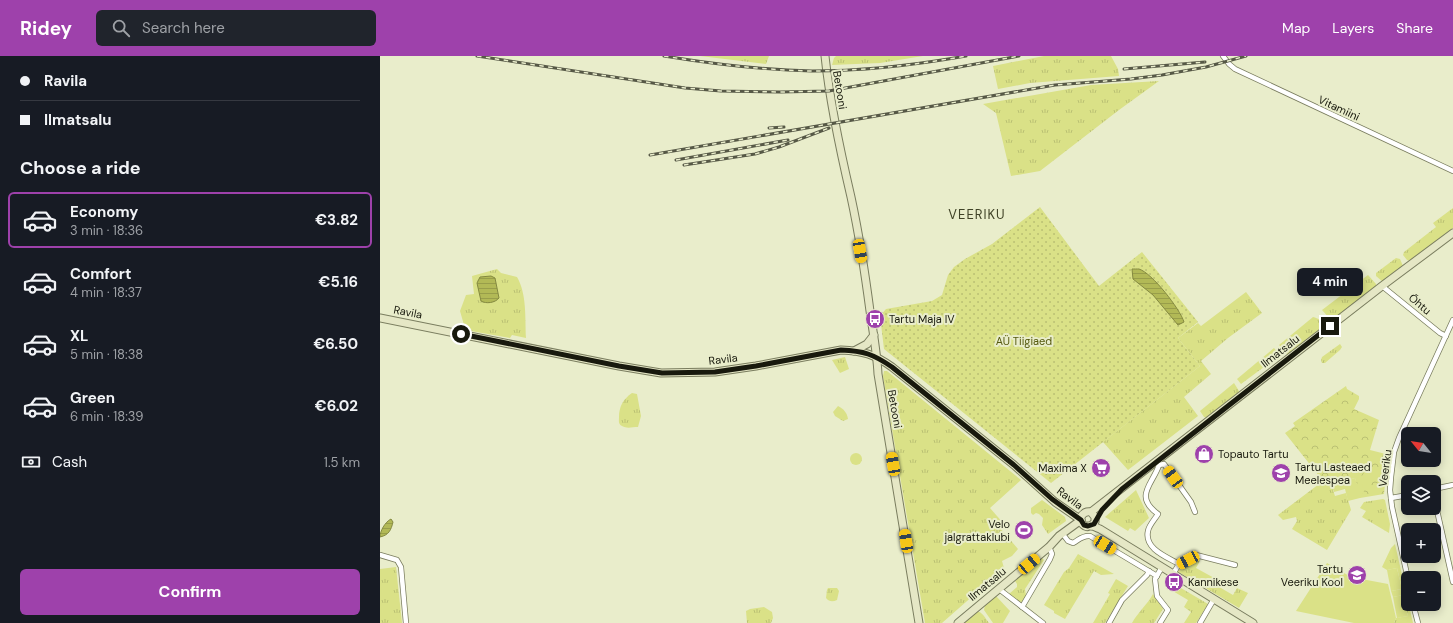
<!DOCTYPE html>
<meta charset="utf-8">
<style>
body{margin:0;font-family:"DM Sans",sans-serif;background:#20242c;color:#f1f3f6;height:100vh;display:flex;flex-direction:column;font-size:15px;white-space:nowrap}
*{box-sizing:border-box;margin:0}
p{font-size:13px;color:#9ea1a6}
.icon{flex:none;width:22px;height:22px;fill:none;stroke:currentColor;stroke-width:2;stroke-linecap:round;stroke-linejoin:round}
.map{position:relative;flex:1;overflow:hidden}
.drawer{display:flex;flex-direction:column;background:#171b24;width:380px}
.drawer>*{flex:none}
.hud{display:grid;align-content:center;height:88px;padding:0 20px;background:#171b24}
.needle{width:26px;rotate:300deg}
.controls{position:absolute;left:1021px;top:371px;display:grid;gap:8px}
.controls a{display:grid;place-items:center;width:40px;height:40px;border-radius:6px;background:#171b24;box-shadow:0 2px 10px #0003;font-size:20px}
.end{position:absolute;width:18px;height:18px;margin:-9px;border:5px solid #18190d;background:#fff;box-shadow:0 0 0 2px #fff}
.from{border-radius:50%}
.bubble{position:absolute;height:28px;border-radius:6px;background:#171b24;box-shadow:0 2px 10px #0003;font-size:13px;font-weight:700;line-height:28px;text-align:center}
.car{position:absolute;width:12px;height:24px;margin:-12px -6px;border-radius:5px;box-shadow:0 0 3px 1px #0007;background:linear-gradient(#f5c518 24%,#345 0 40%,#f5c518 0 76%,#345 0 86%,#f5c518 0)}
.hud b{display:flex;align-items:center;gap:14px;height:38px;font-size:15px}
.hud b+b{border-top:1px solid #363941}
.hud i{width:10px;height:10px;background:#f1f3f6}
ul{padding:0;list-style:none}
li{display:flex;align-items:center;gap:12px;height:56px;margin:0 8px 6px;padding:0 12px;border:2px solid transparent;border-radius:6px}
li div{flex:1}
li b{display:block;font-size:15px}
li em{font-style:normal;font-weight:700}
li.selected{border-color:#9e41ab}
li>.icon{width:36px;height:36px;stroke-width:1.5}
h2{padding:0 20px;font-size:18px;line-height:48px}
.pay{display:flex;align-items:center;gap:10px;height:44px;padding:0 20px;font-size:15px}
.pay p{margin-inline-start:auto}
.button{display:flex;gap:8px;margin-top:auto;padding:8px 20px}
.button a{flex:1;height:46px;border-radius:6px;background:#9e41ab;color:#fff;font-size:16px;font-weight:700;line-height:46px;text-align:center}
header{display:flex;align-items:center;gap:24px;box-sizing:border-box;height:56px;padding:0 20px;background:#9e41ab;color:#fff}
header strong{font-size:19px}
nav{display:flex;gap:22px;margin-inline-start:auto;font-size:14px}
.search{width:280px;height:36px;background:#20242c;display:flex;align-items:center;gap:10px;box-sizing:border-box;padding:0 14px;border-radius:6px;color:#9ea1a6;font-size:15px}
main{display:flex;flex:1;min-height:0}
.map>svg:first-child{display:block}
</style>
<header>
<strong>Ridey</strong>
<div class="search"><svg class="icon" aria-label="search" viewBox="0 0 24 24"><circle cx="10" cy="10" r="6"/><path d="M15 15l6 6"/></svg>Search here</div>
<nav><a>Map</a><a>Layers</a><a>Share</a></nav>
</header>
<main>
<section class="drawer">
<div class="hud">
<b><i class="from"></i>Ravila</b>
<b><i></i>Ilmatsalu</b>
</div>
<h2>Choose a ride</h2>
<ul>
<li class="selected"><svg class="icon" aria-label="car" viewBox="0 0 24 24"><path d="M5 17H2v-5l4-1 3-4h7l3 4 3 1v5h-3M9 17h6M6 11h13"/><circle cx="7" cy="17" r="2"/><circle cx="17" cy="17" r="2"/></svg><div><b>Economy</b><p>3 min · 18:36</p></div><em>€3.82</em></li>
<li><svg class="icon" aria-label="car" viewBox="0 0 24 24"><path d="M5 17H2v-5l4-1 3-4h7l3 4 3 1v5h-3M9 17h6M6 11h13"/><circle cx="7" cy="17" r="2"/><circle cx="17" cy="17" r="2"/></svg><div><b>Comfort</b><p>4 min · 18:37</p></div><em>€5.16</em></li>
<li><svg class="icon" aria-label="car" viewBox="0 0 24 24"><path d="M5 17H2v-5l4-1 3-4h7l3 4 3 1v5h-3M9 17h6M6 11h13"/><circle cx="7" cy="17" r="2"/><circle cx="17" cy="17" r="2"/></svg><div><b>XL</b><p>5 min · 18:38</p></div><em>€6.50</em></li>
<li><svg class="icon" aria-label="car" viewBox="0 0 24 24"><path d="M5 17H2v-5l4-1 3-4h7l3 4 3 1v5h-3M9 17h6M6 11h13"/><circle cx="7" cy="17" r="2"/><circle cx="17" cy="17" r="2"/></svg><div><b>Green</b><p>6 min · 18:39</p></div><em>€6.02</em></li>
</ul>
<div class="pay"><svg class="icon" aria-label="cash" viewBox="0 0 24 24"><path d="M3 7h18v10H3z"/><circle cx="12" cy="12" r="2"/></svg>Cash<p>1.5 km</p></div>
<div class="button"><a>Confirm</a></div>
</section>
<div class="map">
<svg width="1073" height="567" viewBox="0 0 1073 567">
<defs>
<pattern id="grass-tufts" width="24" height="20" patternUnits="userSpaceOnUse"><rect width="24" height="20" fill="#dae187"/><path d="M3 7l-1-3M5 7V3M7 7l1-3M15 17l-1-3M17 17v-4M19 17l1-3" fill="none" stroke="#bac073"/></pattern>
<pattern id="park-crowns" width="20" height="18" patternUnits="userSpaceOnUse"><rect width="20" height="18" fill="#dae187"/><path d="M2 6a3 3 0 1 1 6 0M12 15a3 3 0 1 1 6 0" fill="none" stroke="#bac073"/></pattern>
<pattern id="garden-dots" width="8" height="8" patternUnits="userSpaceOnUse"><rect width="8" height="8" fill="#dae187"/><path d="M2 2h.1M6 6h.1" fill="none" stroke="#bac073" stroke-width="1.8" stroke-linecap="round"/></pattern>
<pattern id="water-rules" width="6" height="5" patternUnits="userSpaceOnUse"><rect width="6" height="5" fill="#b2b956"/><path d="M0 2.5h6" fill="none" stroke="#989e4a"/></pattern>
</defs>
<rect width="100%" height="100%" fill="#e9edcb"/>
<g fill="url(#grass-tufts)">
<polygon points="320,0 389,0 386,8"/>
<polygon points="456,0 543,0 500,7 452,9 454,2"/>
<polygon points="664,0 731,0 738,13 739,20 650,27 618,33 613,10"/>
<polygon points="779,25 739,54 660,115 631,120 616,57 603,48 711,29"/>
<polygon points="1073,152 1073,172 1030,205 1027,204 1023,199 1024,196 1056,171 1053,167"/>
<polygon points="1016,202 1020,203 1023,210 1003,226 996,220 996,217"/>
<path d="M117,213L121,217L137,221C147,238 145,262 146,282L132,279L130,282L91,275L84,269L80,255L86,239L94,238L92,220Z"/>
<polygon points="988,219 996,228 996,231 953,264 950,263 942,254"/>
<polygon points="866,236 882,257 848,282 821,305 831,318 804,341 818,360 748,414 723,386 820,310 798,282 818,267 821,270"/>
<path d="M933,261C938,262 943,265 944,271L910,298H907L899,289Z"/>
<polygon points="960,288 962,291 960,294 945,307 942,307 941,304 942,301"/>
<polygon points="894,292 900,299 861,328 857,323"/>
<polygon points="465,301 469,313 460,317 452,304"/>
<polygon points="504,315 507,315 641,424 610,452 624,468 621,473 638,493 632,500 622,505 624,512 619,517 562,567 545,567 503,320"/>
<polygon points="854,327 859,335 859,338 827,362 824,361 820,355"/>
<path d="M252,337L257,338L261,360L258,371C252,371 247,373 242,370C238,368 239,365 239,361C239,351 243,343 252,337Z"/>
<path d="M458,350C464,353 467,357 468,363L463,365L455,360L453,356Z"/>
<circle cx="476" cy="403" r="6"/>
<polygon points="943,425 951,428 955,440 966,437 971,454 947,494 912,473 917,465 916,461 903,464 898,459"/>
<polygon points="756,434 769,462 755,475 750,472 748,475 725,461"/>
<polygon points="1003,443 1005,444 1010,468 1009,477 982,461 986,455 980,452 984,446"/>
<polygon points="662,444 685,461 686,465 668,478 662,469 663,462 659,458 656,457 653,459 651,457 651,452"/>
<polygon points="1015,488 1033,567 1014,567 1016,562 1028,560 1023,539 1013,541 1011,535 1022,533 1017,512 1007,514 1002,511 1011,492"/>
<polygon points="698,498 734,518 721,519 714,515 685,563 674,557 674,555 664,549 684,516 689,512"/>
<polygon points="662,502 664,504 645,533 646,540 642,546 637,545 629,538 637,531 637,528 635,525"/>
<polygon points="819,504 820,505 816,512 836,523 834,528 853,539 857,532 868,537 859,552 797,515"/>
<polygon points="16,511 22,567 0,567 0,513"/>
<polygon points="736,523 748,530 725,567 713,567 730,538 728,537"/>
<polygon points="789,525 828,548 816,567 804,567 811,556 804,551 808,544 786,531"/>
<path d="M448,532H457L459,535L457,544C453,546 449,546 446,542L447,534Z"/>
<path d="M773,538L783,553L774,567H752C758,556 767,549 773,538Z"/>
<polygon points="616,540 630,555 623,567 613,567 604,554 605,549"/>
<polygon points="384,551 392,556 393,562 391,567 367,567 366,555 370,553"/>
<path d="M596,555C603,556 605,562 609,567H583Z"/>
</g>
<polygon fill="url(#park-crowns)" points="966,330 967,333 979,340 979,343 974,353 999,364 990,394 1010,399 1007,408 1004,438 980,442 975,422 951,428 943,425 905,377 915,370 913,367"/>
<polygon fill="url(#garden-dots)" points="660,151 719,230 762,196 818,266 798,282 820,310 671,427 504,293 500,260 506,253 552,245 562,239 568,219 574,211 585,203 612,188"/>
<g fill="#dae187">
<polygon points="987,412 994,417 986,430 982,428 984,436 980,442 968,445 965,433 954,436 951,428 975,422 977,428"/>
<polygon points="938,433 942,437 939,444 934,445 932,452 925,455 920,452 921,448 929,444 935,434"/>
<polygon points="947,507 971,521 1008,528 1016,562 1014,567 974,567 916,555"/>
<polygon points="1017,512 1022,533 1011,535 1007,514"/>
<polygon points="1023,539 1028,560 1017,562 1013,541"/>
</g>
<g fill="url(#water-rules)" stroke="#848940">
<path d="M752,213C753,213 758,213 759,213C772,217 800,253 804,266L798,269L773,239L753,223Z"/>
<path d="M111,220L115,222L119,242C115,247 106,248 101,245L97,227L100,221Z"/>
<path d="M11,463L13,466C11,474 9,479 0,481C0,475 5,466 11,463Z"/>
</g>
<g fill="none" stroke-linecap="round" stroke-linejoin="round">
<defs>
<g id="street">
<polyline points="843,0 849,8 855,13 1073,115"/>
<polyline points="1002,230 1060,277 1066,280"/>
<path d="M777,405L779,409C773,428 753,440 778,458C775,463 769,469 768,475C764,493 787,501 799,508"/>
<polyline points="779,409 784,408 811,446 815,456"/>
<polyline points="1054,433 1073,429"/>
<polyline points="1054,441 1073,526"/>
<polyline points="1011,442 1028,439"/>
<path d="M685,481L688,485L693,487C699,484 702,479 710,480L777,520"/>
<polyline points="0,499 17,504 21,511 26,567"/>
<polyline points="793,518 799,508 816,499 855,509"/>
<polyline points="1028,523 1012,451 1010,434 1011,421 1014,396 1019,382 1073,264"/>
<polyline points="619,533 663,567"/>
<polyline points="1033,548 1038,567"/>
<polyline points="642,551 670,503 672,498 669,491"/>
<polyline points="729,567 742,544 767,519 769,515"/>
<polyline points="780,567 788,554 777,540 775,523 782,511"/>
<polyline points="820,567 834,543"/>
</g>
<g id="secondary">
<path d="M445,0C450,48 460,94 471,141C479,178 485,217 490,255C493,276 497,297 498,318L539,567"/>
<path d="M0,262L239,310L281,317L335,316L376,310L461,294C483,295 494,298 512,311L634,409L675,446L701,464"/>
<polyline points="474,295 487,288 494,279"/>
<polyline points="711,456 1002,230 1073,177"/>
<path d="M711,470L715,466V461L711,456C702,454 696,465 705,470C709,472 707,469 711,470C714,470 717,472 720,473L873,567"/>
<polyline points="578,567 669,491 679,480 701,464"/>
</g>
</defs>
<use href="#street" stroke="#7a7d5f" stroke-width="6"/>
<use href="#secondary" stroke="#7a7d5f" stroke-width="9"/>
<use href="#street" stroke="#fff" stroke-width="4.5"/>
<use href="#secondary" stroke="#e5e7c5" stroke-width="7"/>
<defs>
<g id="rail">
<polyline points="97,0 305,32 341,35 400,36 449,35 639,0"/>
<path d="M284,0C333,8 382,14 432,15C484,15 535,9 586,0"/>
<polyline points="744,13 825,6"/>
<polyline points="389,72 404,71"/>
<polyline points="270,99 675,29 751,23 782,19 826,11 866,0"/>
<polyline points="296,104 408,84"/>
<polyline points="304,109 375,98 399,91 449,72"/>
</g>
</defs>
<use href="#rail" stroke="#565846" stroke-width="3"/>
<use href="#rail" stroke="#e9edcb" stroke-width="1.5" stroke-dasharray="4.5" stroke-linecap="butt"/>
</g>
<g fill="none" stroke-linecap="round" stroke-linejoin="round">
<path stroke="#18190d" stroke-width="5" d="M81,278L239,310L282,317L335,316L376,310L461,294C484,295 493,298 512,311L634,409L672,443L701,464L704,469L708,470L714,468L722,454L742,433L950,270"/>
</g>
<defs>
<symbol id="bus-disc" viewBox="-11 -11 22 22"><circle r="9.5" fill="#9e41ab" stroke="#e9edcb"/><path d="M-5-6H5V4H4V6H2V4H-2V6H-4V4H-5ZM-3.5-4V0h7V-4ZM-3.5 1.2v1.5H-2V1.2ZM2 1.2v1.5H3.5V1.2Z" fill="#fff"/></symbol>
<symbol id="shop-disc" viewBox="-11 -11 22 22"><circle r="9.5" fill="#9e41ab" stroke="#e9edcb"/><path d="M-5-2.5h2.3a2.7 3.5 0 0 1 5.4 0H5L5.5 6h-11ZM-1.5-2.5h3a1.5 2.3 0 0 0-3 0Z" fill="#fff"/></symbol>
<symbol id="supermarket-disc" viewBox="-11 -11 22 22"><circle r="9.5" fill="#9e41ab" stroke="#e9edcb"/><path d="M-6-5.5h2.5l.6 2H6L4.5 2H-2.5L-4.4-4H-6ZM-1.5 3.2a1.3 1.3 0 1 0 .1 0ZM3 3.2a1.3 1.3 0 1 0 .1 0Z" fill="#fff"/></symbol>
<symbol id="school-disc" viewBox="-11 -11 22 22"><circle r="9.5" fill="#9e41ab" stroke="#e9edcb"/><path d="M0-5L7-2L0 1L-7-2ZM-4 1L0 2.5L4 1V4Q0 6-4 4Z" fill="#fff"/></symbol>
<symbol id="stadium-disc" viewBox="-11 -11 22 22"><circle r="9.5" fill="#9e41ab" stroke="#e9edcb"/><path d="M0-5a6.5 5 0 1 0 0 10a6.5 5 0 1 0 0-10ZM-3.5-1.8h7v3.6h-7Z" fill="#fff"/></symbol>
</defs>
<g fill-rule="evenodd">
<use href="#bus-disc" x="484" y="252" width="22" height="22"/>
<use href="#shop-disc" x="813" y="387" width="22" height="22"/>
<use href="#supermarket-disc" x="710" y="401" width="22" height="22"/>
<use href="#school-disc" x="890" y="406" width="22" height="22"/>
<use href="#stadium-disc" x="633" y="463" width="22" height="22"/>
<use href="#school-disc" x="966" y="508" width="22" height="22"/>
<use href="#bus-disc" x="783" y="515" width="22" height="22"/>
</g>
<g text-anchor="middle" stroke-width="4" stroke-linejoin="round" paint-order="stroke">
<g font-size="11" fill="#18190d" stroke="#e9edcb">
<text transform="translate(460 34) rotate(81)" y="4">Betooni</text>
<text transform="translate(959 52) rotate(25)" y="4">Vitamiini</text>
<text transform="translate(1040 248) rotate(40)" y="4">Õhtu</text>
<text transform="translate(28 256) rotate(11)" y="4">Ravila</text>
<text transform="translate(900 295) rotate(-38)" y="4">Ilmatsalu</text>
<text transform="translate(343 303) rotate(-7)" y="4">Ravila</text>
<text transform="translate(515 353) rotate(80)" y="4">Betooni</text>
<text transform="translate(1005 412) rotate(-82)" y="4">Veeriku</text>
<text transform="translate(690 442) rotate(37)" y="4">Ravila</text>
<text transform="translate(607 528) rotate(-40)" y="4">Ilmatsalu</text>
</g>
<g font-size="11" fill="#18190d" stroke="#e9edcb" text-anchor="start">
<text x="509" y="267">Tartu Maja IV</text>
<text x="838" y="402">Topauto Tartu</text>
<text x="915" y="415">Tartu Lasteaed<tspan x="915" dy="13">Meelespea</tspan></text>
<text x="707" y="416" text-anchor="end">Maxima X</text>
<text x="630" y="472" text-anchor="end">Velo<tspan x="630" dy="13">jalgrattaklubi</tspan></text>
<text x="963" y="517" text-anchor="end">Tartu<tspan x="963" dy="13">Veeriku Kool</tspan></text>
<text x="808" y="530">Kannikese</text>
</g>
<g font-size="11" fill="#55590e" stroke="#e9edcb">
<text x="644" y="289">AÜ Tiigiaed</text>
</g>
<g font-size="13" letter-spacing="1" fill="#404327" stroke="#e9edcb">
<text x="597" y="163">VEERIKU</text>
</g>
</g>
</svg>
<div class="controls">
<a><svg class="needle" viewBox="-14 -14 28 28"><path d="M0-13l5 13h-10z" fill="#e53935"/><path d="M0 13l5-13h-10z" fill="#9ea1a6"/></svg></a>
<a><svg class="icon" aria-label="layers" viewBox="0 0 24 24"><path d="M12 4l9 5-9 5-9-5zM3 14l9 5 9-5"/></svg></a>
<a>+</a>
<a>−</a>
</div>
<i class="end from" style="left:81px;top:278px"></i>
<i class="end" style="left:950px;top:270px"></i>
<div class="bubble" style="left:917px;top:212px;width:66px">4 min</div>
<i class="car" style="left:480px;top:195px;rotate:170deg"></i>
<i class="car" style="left:513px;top:408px;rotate:350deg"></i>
<i class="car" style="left:793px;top:421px;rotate:324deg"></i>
<i class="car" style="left:526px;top:485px;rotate:351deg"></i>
<i class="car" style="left:725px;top:489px;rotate:121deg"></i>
<i class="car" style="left:808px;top:504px;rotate:242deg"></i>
<i class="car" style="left:649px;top:508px;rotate:50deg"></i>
</div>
</main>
